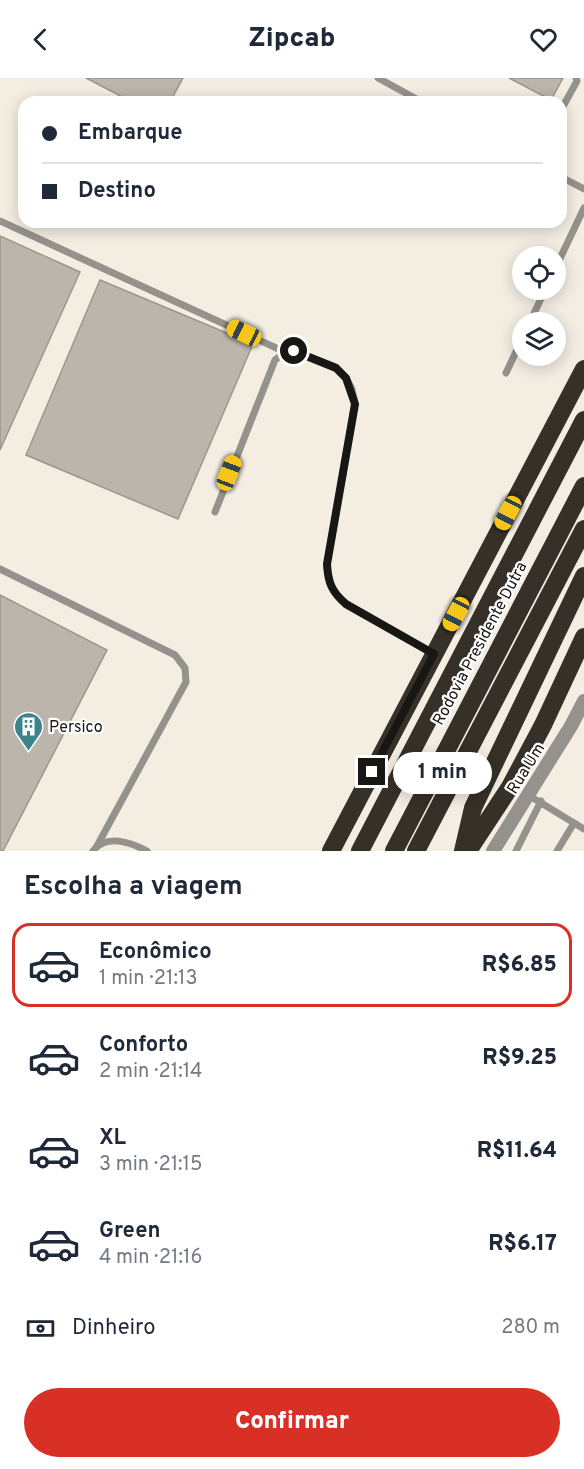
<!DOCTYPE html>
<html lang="pt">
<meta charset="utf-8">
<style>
body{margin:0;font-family:Overpass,sans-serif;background:#f2f2f3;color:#1f2937;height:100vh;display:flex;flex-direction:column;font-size:22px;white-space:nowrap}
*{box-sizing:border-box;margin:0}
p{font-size:20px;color:#747a83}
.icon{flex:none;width:33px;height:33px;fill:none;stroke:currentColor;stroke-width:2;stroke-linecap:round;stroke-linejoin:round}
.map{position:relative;height:773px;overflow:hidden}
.sheet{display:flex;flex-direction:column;background:#fff;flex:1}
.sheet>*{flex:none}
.top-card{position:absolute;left:18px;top:18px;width:549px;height:132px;border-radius:18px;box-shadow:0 3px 15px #0003;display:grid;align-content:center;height:132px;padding:0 24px;background:#fff}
.fabs{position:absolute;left:512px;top:168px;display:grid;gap:12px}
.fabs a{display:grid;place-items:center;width:54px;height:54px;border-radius:50%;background:#fff;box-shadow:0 3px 15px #0003;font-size:30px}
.end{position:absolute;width:27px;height:27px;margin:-14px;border:8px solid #191713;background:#fff;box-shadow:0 0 0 3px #fff}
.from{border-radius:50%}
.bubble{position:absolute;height:42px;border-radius:21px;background:#fff;box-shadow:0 3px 15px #0003;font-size:20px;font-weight:800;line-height:42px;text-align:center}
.car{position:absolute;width:18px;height:36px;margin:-18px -9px;border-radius:8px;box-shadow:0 0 4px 2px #0007;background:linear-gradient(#f5c518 24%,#345 0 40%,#f5c518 0 76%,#345 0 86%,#f5c518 0)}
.top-card b{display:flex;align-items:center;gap:21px;height:57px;font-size:22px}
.top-card b+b{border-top:2px solid #e0e1e3}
.top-card i{width:15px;height:15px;background:#1f2937}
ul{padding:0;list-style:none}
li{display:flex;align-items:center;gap:18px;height:84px;margin:0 12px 9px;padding:0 12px;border:3px solid transparent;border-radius:18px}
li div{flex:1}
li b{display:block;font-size:22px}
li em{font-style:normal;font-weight:800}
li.selected{border-color:#d93025}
li>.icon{width:54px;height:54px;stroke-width:1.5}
h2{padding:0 24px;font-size:27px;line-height:72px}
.pay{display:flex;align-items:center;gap:15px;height:66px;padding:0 24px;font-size:22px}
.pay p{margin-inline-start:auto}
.cta{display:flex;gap:12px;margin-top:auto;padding:12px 24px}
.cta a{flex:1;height:69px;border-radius:36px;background:#d93025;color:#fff;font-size:24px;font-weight:800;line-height:69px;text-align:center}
header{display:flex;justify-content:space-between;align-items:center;height:78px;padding:0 24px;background:#fff;font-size:27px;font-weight:800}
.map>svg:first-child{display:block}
</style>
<header><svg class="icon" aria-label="back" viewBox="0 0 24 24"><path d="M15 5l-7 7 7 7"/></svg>Zipcab<svg class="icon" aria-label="heart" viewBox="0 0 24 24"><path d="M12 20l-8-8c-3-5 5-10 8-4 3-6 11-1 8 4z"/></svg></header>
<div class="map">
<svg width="584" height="773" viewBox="0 0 584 773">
<rect width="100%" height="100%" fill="#f3ede2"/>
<g fill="#bbb5ab" stroke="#9c968c" stroke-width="1.5">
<polygon points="86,0 183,0 170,24 132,24"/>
<polygon points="509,0 563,0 551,22"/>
<polygon points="0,158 80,194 0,372"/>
<polygon points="100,202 253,266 178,441 26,377"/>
<polygon points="0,517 107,572 3,773 0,773"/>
</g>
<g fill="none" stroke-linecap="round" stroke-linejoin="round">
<g stroke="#95928e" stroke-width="7">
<polyline points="378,0 422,24"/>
<polyline points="561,32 577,3 576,0"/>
<polyline points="561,99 584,111"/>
<polyline points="0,143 285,274"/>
<polyline points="555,191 584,130"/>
<polyline points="530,244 545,212"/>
<polyline points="506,295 522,261"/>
<path d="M215,434L275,282L285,274L294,273L336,289L346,300L352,311L355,326L327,486C328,505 332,514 346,527L432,575"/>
<polyline points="0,491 175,577 185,590 186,604 97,768"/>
<polyline points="528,717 584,751"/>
<path d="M93,773C106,756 130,764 147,773"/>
<polyline points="516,773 541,723"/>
<polyline points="557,773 574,745"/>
</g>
<polyline stroke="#95928e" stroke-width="14" points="493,773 571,648 584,623"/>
<g stroke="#353028" stroke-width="18">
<polyline points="331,773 584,291"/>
<polyline points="360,773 584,342"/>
<polyline points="394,773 584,408"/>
<polyline points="416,773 584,451"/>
<polyline points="463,773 473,730 584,498"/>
<polyline points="468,773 510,709 543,647 584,559"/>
</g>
</g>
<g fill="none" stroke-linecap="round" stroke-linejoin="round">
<path stroke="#191713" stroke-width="8" d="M294,273L336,290L346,300L355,326L327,486C328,505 332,514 346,526L434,576L372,694"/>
</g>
<defs>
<symbol id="building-pin" viewBox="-11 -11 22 30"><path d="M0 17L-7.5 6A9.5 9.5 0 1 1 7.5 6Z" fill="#3c848c" stroke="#fff"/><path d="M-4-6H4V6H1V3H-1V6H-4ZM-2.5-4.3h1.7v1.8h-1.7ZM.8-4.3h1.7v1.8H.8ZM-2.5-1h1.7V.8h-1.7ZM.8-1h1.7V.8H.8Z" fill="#fff"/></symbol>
</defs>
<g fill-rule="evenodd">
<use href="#building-pin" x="12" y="632" width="33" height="45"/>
</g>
<g text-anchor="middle" stroke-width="4.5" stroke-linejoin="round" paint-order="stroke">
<g font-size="16" fill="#191713" stroke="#fff">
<text transform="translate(479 565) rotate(-62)" y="6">Rodovia Presidente Dutra</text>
<text transform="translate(525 690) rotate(-58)" y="6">Rua Um</text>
</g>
<g font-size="16" fill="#191713" stroke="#fff" text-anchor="start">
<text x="49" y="654">Persico</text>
</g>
</g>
</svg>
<div class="fabs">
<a><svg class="icon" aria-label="locate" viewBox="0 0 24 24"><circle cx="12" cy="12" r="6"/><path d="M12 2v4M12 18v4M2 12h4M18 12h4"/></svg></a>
<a><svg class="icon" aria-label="layers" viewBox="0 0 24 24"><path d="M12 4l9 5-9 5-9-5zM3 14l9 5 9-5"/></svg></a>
</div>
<i class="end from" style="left:294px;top:273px"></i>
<i class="end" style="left:372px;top:694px"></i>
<div class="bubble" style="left:393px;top:674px;width:99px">1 min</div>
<i class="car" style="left:244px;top:255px;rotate:295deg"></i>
<i class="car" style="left:229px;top:395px;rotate:21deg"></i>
<i class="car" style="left:508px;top:435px;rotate:208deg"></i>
<i class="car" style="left:456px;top:536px;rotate:208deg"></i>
<div class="top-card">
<b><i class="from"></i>Embarque</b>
<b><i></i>Destino</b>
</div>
</div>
<section class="sheet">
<h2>Escolha a viagem</h2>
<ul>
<li class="selected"><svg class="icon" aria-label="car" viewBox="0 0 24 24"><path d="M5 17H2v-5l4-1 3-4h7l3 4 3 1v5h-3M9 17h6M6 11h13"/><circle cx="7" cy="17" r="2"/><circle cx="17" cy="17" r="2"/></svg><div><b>Econômico</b><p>1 min · 21:13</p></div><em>R$6.85</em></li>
<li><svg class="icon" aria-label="car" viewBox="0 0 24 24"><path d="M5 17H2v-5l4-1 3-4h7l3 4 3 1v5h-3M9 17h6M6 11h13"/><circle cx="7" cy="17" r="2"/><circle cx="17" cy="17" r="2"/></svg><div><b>Conforto</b><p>2 min · 21:14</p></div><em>R$9.25</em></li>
<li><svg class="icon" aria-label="car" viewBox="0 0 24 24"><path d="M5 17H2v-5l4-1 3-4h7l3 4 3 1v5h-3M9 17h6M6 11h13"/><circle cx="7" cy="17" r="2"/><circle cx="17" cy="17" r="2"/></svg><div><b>XL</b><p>3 min · 21:15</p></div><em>R$11.64</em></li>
<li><svg class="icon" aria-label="car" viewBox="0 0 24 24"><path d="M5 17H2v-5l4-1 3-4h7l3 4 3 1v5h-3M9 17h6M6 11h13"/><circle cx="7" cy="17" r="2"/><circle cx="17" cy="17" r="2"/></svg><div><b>Green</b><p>4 min · 21:16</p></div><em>R$6.17</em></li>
</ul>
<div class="pay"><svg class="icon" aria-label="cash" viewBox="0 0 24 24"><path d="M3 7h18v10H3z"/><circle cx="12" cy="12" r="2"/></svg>Dinheiro<p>280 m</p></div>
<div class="cta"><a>Confirmar</a></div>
</section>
